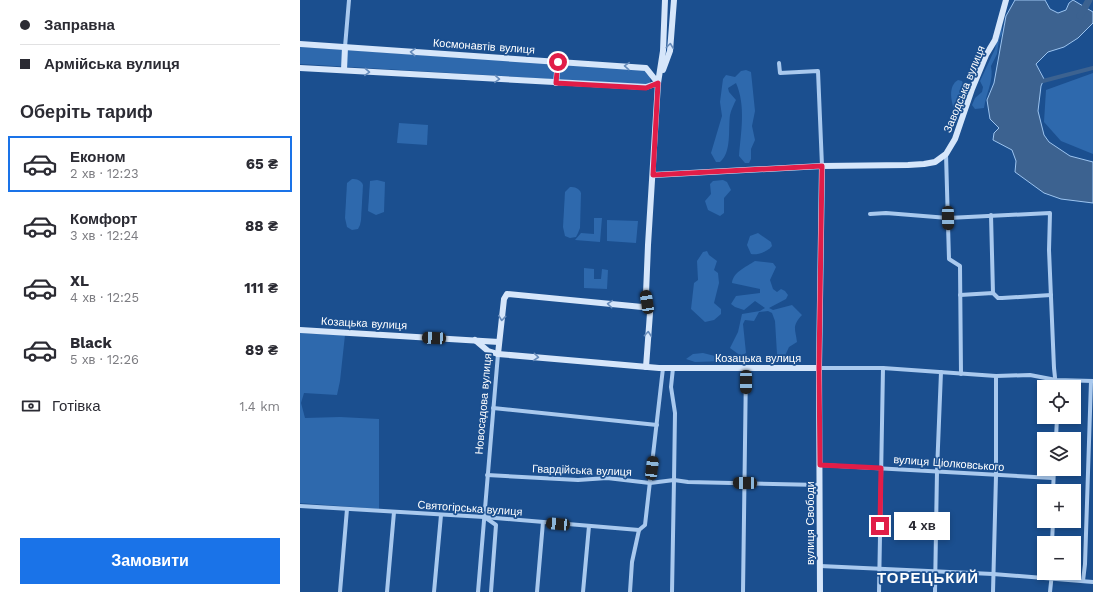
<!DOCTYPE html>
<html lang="uk">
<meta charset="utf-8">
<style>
body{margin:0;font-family:"Work Sans",sans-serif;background:#f7f7f7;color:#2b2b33;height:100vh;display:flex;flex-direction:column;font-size:15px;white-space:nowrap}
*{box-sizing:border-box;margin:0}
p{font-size:13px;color:#7c7c81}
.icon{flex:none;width:22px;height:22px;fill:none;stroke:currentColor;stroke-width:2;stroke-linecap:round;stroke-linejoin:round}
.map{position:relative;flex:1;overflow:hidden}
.side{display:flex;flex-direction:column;background:#fff;width:300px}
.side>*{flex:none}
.top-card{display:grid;align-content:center;height:88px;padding:0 20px;background:#fff}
.controls{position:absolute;left:737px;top:380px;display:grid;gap:8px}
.controls a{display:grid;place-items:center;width:44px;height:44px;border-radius:0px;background:#fff;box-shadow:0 2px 6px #0003;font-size:20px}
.end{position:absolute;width:18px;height:18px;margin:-9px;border:5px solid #e11d48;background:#fff;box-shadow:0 0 0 2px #fff}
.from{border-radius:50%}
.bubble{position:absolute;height:28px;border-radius:0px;background:#fff;box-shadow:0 2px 6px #0003;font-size:13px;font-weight:700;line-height:28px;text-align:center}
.car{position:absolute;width:12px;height:24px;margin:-12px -6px;border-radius:5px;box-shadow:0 0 3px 1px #0007;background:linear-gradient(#222 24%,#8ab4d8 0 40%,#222 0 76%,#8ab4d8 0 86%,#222 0)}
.top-card b{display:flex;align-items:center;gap:14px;height:38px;font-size:15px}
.top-card b+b{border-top:1px solid #e1e1e2}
.top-card i{width:10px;height:10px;background:#2b2b33}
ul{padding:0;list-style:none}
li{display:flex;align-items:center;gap:12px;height:56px;margin:0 8px 6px;padding:0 12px;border:2px solid transparent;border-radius:0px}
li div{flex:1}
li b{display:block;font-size:15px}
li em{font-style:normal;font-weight:700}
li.selected{border-color:#1a73e8}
li>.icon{width:36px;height:36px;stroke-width:1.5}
h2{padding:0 20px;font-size:18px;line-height:48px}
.pay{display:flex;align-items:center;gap:10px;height:44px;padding:0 20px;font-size:15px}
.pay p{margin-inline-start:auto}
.primary-button{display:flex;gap:8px;margin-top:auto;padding:8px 20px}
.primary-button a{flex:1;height:46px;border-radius:0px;background:#1a73e8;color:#fff;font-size:16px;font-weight:700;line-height:46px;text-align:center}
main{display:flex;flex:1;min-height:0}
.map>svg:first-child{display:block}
</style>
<main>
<section class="side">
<div class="top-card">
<b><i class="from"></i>Заправна</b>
<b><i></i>Армійська вулиця</b>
</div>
<h2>Оберіть тариф</h2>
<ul>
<li class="selected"><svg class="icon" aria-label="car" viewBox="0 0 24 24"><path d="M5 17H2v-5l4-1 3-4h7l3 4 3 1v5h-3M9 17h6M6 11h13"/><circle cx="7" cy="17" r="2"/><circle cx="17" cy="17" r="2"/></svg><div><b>Економ</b><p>2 хв · 12:23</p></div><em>65 ₴</em></li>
<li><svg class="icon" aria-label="car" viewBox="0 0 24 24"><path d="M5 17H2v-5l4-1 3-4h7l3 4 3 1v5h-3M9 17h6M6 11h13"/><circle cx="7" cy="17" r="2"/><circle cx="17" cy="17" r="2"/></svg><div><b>Комфорт</b><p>3 хв · 12:24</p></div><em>88 ₴</em></li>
<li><svg class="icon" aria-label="car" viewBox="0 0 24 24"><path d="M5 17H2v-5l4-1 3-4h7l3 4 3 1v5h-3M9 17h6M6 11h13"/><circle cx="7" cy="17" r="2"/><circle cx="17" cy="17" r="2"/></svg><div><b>XL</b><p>4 хв · 12:25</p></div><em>111 ₴</em></li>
<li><svg class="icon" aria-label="car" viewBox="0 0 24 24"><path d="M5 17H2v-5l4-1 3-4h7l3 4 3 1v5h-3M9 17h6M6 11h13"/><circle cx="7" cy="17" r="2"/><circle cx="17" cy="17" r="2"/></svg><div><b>Black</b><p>5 хв · 12:26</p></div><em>89 ₴</em></li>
</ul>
<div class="pay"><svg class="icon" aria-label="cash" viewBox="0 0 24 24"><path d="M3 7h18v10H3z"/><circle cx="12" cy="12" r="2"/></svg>Готівка<p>1.4 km</p></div>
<div class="primary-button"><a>Замовити</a></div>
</section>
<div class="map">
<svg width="793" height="592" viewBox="0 0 793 592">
<rect width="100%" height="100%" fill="#1b4f8f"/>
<g fill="#2e69ad">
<path d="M702,24V34L699,40L697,54L691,66C694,81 686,93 684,108L675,109L672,105L675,98L682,92L683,87L680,81L695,49L699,28Z"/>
<polygon points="0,47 351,70 350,85 0,64"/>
<path d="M446,70L451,72L455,111L452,126L455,140L451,149V159L449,163H445L439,156C441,132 446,106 436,83L428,88L429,92L436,100C434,104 431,110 430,115C428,129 432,152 420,162H416L411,153L422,116L420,102L423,79L426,75L435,77L441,71Z"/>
<polygon points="793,73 793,154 761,141 744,122 746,90"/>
<path d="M658,80L662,81C667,91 666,98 661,108L657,110H654C651,100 648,86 658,80Z"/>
<polygon points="99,123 128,125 127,145 97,143"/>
<path d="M52,179C57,179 61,180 63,185L61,220L60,225L58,229L52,230L47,227L45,218L47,183Z"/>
<polygon points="77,180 85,182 84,212 76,215 68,211 70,181"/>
<polygon points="423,180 427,182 431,190 424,198 424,213 420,216 408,210 405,201 411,194 410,184 413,181"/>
<path d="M270,187C275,187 279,188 281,193L280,228L278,233L276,237L270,238L265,236L263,227L265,192Z"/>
<polygon points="294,218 302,218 300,242 275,240 281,233 294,234"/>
<polygon points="307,220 338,221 336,243 307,241"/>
<path d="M458,233L471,242L472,246C467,252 458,255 451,254L447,245L450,236Z"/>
<polygon points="407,251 409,255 417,261 414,270 418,273 419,283 414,303 421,309 421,314 414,320 405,322 391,309 394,283 398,280 397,261 403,252"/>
<path d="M455,261L473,263L476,267L470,280L473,289L477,292L481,289L485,291L488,295L486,299L469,308L473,310L492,305L502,315C492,326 495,328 497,342L489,347L483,360L478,358L477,354L475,321L472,313L468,311L459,312L454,321L445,320L443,324L446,353L441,356L430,348L438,332L442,314L460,311L465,308L455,301L444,310L435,307L431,304L436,296L460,293V289L432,283C433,272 446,267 455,261Z"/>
<polygon points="284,268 294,269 294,279 301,279 302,269 308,270 307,289 284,288"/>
<polygon points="0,333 45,335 40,381 37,395 4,393 1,403 5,418 40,417 79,419 79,509 0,503"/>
<polygon points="403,353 427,359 425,361 395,362 386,359 393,354"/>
</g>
<polygon fill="#3c6290" stroke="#9cc4f0" points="715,0 745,0 750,9 758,13 766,10 769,3 773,0 793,12 793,23 778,38 764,47 748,52 736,64 744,79 741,86 738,111 744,135 749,142 770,156 793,162 793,203 761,199 744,193 715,172 716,161 712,150 693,140 694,133 699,128 690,119 687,100 694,83 706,16"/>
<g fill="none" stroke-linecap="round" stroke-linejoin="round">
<polyline stroke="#3c6290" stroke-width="4" points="743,81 793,68"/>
<polyline stroke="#3c6290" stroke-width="7" points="780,16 789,0"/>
<g stroke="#a9c9ee" stroke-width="4">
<polyline points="45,47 49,0"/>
<polyline points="479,63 480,73 518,71 522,166"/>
<polyline points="646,154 649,259 660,266 661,374"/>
<polyline points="570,214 586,213 648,218 750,213 749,250 754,368 756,387"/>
<polyline points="691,215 693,293"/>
<polyline points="660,295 693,293 698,298 702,298 751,295"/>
<polyline points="519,368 583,368 696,376 730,375 756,380 793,381"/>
<polyline points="193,408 357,425"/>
<polyline points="756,439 757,417"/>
<polyline points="520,465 753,478"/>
<polyline points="187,475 278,480 307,478 350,483 374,480 388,482 520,485"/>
<polyline points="753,491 754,469"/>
<polyline points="0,506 184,517 339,530"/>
<polyline points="186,518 196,525 191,592"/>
<polyline points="752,543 753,521"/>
<polyline points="520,566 693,574 793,582"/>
<polyline points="783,581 785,564 791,381"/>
<polyline points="40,592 47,509"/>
<polyline points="87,592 94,512"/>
<polyline points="134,592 141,515"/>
<polyline points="178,592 198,354"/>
<polyline points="237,592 243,522"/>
<polyline points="283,592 289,526"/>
<polyline points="330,592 332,562 339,530 345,525 363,368"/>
<polyline points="372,592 374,480 375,413 371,387 373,368"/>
<polyline points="443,592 446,368"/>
<polyline points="579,592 583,368"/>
<polyline points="635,592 637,471 641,372"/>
<polyline points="693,592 696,476 696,376"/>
<polyline points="750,592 752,573"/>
</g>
<g stroke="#d6e6fa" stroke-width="6">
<polyline points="0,44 346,68 358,83"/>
<polyline points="0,68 346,87 358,83"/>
<polyline points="44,70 45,47"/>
<polyline points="363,70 370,51 374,0"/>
<polyline points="256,83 258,62"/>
<polyline points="353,175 522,166 608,165 624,164 635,162 646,154 655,139 672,89 686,55 695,40 706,0"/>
<polyline points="0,330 199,342"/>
<polyline points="175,340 188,351 198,354 359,368 519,368"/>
<polyline points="198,354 204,299 207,294 332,306 342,307 347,302"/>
<polyline points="346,367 350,313 346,294 348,245 358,83 363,51 365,0"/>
<polyline points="520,592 519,368 522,166"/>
</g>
</g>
<defs><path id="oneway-chevron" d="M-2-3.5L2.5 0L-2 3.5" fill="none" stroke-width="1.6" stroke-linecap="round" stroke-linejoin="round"/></defs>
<g stroke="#668bba">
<use href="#oneway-chevron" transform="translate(370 46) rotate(-83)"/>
<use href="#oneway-chevron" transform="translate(113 52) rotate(-176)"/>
<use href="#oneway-chevron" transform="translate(327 66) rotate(-176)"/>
<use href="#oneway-chevron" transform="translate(67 72) rotate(3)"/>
<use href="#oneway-chevron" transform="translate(197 79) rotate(3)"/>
<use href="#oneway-chevron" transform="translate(310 304) rotate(-175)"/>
<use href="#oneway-chevron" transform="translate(202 318) rotate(96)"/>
<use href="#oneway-chevron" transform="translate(348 334) rotate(-85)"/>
<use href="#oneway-chevron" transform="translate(236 357) rotate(5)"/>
</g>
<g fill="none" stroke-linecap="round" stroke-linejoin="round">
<polyline stroke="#e11d48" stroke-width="5" points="258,62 256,83 346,88 358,83 353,175 522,166 519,368 520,465 581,468 580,526"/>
</g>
<g text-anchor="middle" stroke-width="3.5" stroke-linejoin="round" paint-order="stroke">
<g font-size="11" fill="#fff" stroke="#1b4f8f">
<text transform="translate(184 46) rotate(4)" y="4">Космонавтів вулиця</text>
<text transform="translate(664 89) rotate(-68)" y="4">Заводська вулиця</text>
<text transform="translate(64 323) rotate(3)" y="4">Козацька вулиця</text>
<text x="458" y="362">Козацька вулиця</text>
<text transform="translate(183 404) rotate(-85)" y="4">Новосадова вулиця</text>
<text transform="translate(649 463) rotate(4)" y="4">вулиця Ціолковського</text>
<text transform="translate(282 470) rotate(2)" y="4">Гвардійська вулиця</text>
<text transform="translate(170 508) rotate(4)" y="4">Святогірська вулиця</text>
<text transform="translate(510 523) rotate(-90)" y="4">вулиця Свободи</text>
</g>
<g font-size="15" font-weight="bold" letter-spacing="1" fill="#fff" stroke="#1b4f8f">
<text x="628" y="583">ТОРЕЦЬКИЙ</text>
</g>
</g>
</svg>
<div class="controls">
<a><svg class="icon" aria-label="locate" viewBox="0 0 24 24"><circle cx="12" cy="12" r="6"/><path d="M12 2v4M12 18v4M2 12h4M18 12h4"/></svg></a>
<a><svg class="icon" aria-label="layers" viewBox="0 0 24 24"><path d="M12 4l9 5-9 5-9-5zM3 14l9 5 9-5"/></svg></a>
<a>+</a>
<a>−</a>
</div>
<i class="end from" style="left:258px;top:62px"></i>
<i class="end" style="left:580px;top:526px"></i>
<div class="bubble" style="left:594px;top:512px;width:56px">4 хв</div>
<i class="car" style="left:648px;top:218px;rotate:179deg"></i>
<i class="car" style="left:347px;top:302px;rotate:351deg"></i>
<i class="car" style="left:134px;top:338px;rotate:273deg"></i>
<i class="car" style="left:446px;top:382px;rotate:180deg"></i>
<i class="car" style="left:352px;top:468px;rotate:7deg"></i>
<i class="car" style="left:445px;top:483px;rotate:271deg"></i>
<i class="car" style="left:258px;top:524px;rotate:275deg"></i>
</div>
</main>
